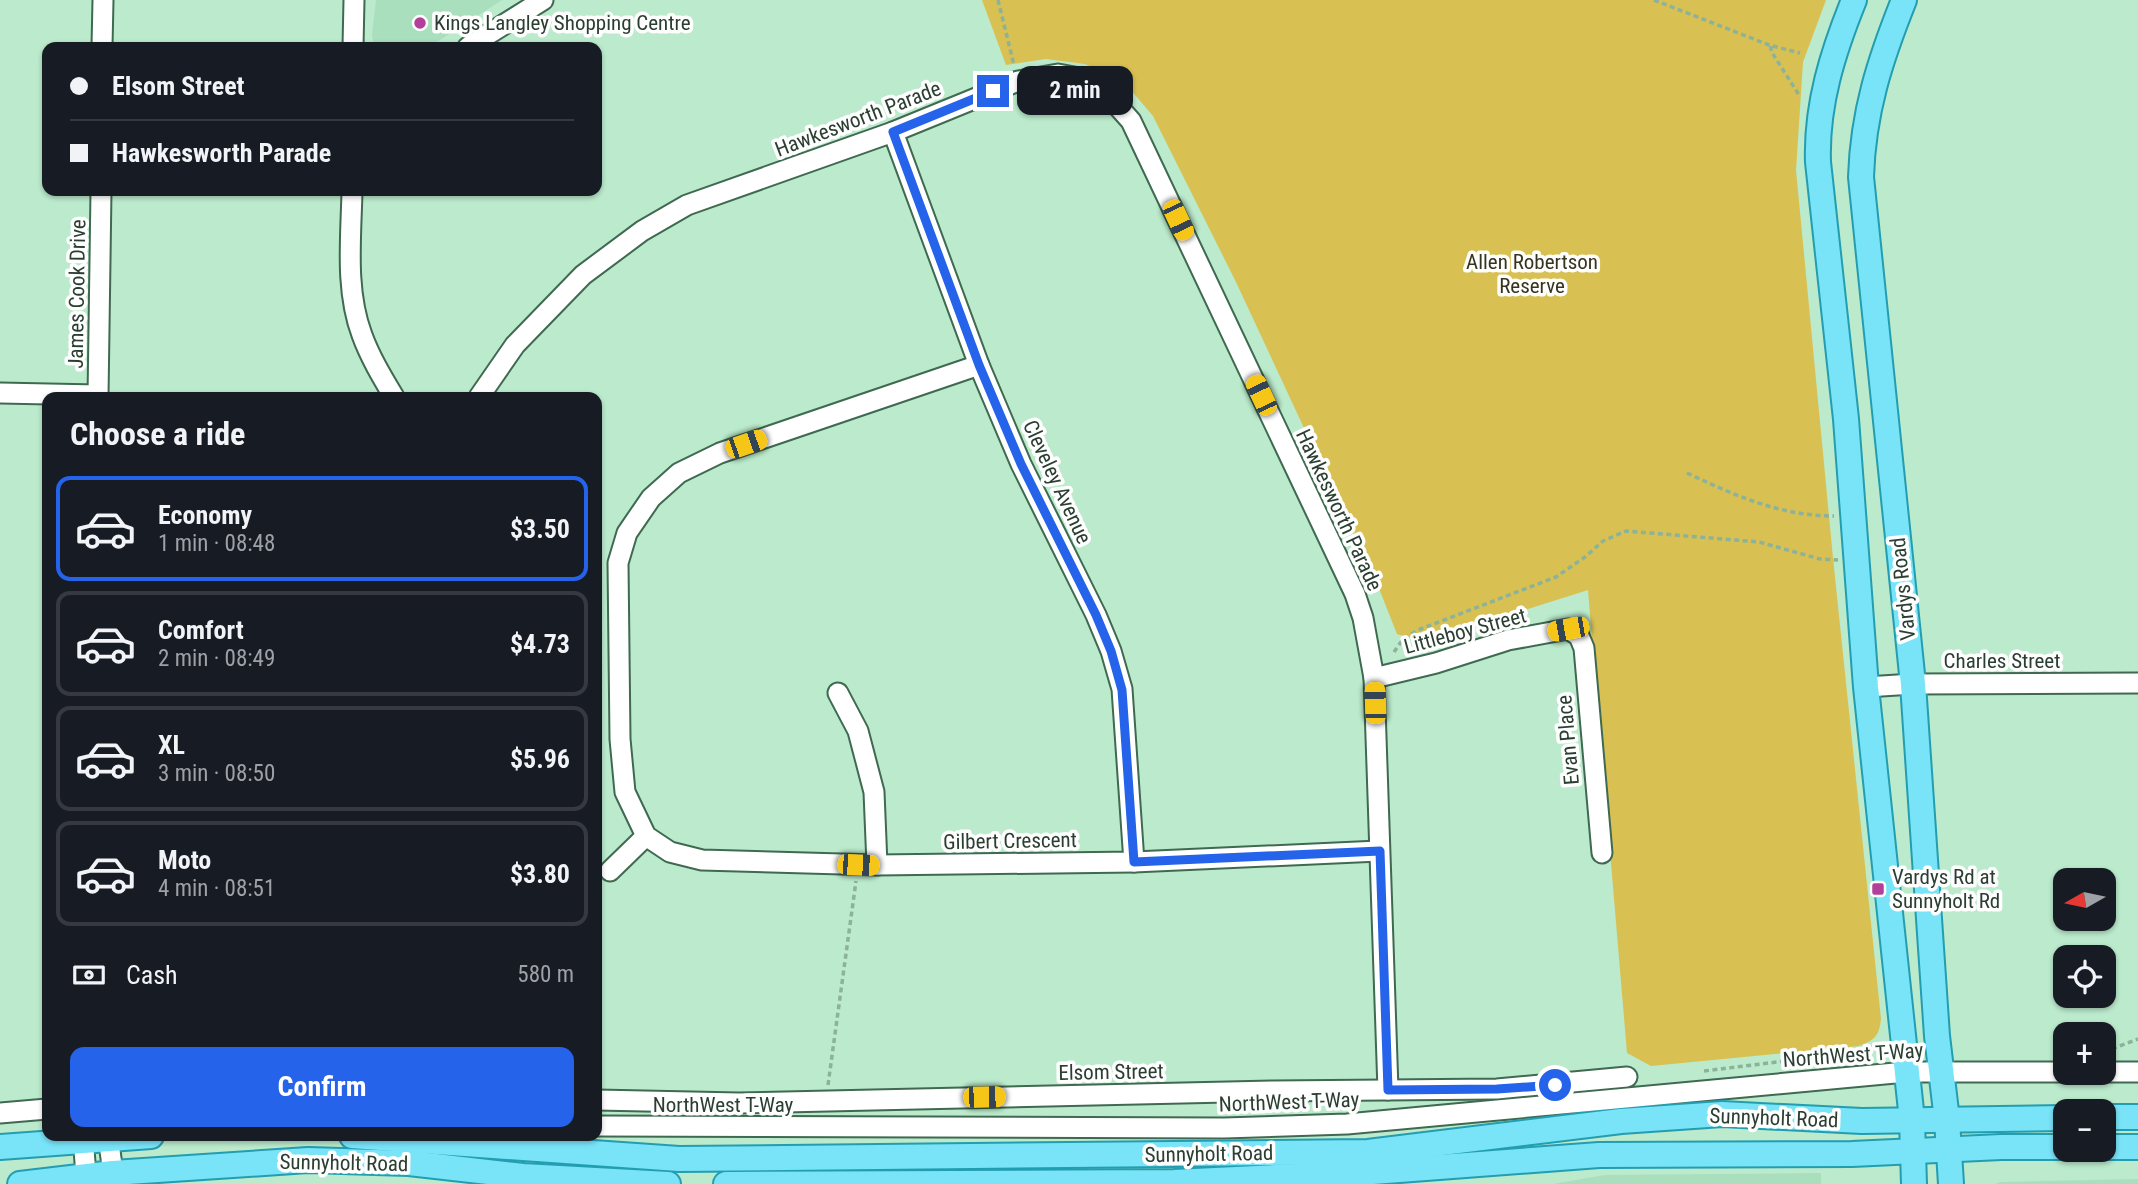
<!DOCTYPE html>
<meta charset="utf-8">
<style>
body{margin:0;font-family:"Roboto Condensed",sans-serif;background:#20242c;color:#f1f3f6;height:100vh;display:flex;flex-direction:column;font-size:26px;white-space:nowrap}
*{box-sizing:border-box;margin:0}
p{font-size:23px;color:#9ea1a6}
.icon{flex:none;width:38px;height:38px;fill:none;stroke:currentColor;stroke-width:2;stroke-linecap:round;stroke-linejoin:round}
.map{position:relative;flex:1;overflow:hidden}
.drawer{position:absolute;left:42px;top:392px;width:560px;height:749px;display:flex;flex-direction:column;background:#171b24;border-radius:14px;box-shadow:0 2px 5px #0004}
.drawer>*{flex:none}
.hud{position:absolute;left:42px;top:42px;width:560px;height:154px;border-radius:14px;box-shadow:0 2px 5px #0004;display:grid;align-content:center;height:154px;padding:0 28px;background:#171b24}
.needle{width:46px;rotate:261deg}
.buttons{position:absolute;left:2053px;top:868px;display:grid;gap:14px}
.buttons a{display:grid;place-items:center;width:63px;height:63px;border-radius:14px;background:#171b24;box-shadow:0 2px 5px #0004;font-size:35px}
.end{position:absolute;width:32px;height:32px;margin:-16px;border:9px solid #2563eb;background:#fff;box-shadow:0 0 0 4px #fff}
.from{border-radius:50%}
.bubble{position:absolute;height:49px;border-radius:14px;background:#171b24;box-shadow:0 2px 5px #0004;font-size:23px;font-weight:700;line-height:49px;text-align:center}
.car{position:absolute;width:21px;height:42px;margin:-21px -10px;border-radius:9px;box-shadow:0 0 5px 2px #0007;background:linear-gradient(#f5c518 24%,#345 0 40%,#f5c518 0 76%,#345 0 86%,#f5c518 0)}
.hud b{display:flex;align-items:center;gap:24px;height:66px;font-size:26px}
.hud b+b{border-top:2px solid #363941}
.hud i{width:18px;height:18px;background:#f1f3f6}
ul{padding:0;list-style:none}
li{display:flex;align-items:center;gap:21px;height:105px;margin:0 14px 10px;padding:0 14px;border:4px solid #363941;border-radius:14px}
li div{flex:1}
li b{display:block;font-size:26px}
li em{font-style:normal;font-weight:700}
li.on{border-color:#2563eb}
li>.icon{width:63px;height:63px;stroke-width:1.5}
h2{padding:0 28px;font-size:32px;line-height:84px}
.pay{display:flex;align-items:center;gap:18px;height:77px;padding:0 28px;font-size:26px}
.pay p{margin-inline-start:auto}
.action{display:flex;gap:14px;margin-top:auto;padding:14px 28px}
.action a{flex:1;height:80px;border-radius:14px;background:#2563eb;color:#fff;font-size:28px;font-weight:700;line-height:80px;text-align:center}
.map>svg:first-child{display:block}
</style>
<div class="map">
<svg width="2138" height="1184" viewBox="0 0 2138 1184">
<rect width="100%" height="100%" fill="#bbeacc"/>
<g fill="#a9dfbd">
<polygon points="376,0 502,0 429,47 374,47 372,35"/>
<polygon points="1821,1173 1821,1184 1553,1184 1605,1175"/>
<polygon points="2138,1179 2138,1184 1995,1184 2001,1182"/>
</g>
<path fill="#d8c052" d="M982,0H1826L1803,62L1796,170L1833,558L1881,1019C1879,1036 1875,1040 1859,1046L1651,1066L1627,1053L1588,590L1424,642L1397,634L1380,591L1235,280L1153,116L1124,82L1085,64L1046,59L1006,65Z"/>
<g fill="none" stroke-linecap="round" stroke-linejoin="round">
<defs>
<g id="minor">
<polyline points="102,47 103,0"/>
<polyline points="353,47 354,0"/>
<polyline points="468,47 543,0"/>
<polyline points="893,132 979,365 1021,464 1096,615 1111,651 1122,689 1134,862"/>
<path d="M352,191C351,238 345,290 362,335C370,357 382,377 394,397"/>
<polyline points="979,365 720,453 679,473 651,498 627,533 618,563 620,739 625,792 646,836 670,852 702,860 877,865 1134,862 1379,851"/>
<polyline points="0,393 98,395"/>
<polyline points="98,397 101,191"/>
<polyline points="479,397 515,345 583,275 642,231 687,205 893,132 1018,81 1058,74 1085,79 1107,94 1131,121 1355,594 1363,618 1374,678 1388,1090"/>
<polyline points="1374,678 1436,663 1508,640 1568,629 1579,636 1584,648 1602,853"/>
<polyline points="1866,687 1913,684 2138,683"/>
<polyline points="838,693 858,731 874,792 877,865"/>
<polyline points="610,871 646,836"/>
<polyline points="2104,1072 2138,1072"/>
<polyline points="597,1100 739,1103 1274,1091 1497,1089 1627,1077"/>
<polyline points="0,1113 47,1109"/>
<polyline points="597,1126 1224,1128 1347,1124 1906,1072 2065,1072"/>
<polyline points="83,1136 86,1176"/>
<polyline points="108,1136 113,1173"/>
</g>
<g id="major">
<path d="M1854,0C1833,52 1816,105 1818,162L1846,419L1866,687L1912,1120L1914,1184"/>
<path d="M1904,0C1880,60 1863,112 1861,177L1913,684L1937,1036L1947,1120L1951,1184"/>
<polyline points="2104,1117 2138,1117"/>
<polyline points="352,1136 679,1159 1173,1154 1368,1152 1621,1121 1722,1114 1862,1121 2065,1118"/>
<polyline points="0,1147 151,1136"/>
<polyline points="2104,1147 2138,1147"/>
<polyline points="20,1184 113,1173 308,1160 409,1163 523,1176 668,1184"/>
<polyline points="726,1184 1174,1182 1360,1173 1599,1155 1852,1154 2001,1147 2065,1147"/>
</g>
</defs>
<use href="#minor" stroke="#3f6950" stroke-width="23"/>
<use href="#major" stroke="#239db0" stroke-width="28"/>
<g stroke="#8cb29a" stroke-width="3.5" stroke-dasharray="5 3.5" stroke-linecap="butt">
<polyline points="998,0 1014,65"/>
<polyline points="1654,0 1769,45 1800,53"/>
<polyline points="1771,46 1771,51 1799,95"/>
<path d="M1687,473C1734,495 1780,516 1834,516"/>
<polyline points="1394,652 1403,639 1418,630 1556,577 1585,557 1603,541 1626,531 1759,542 1820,559 1838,560"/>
<polyline points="2104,1052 2138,1039"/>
<polyline points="1704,1071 1866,1051 1878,1044 1883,1044"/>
<polyline points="828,1085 856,881"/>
</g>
<use href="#minor" stroke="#fff" stroke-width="19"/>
<use href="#major" stroke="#79e3f8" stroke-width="24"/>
</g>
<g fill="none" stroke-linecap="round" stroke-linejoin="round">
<polyline stroke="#2563eb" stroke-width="9" points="993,91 893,132 979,365 1021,464 1096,615 1111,651 1122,690 1134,862 1380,851 1388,1090 1497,1089 1555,1085"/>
</g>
<g fill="#b23f9a" stroke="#fefefe" stroke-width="2.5">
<circle cx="420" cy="23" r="7"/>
<rect x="1871" y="882" width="14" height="14" rx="3.5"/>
</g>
<g text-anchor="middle" stroke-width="7" stroke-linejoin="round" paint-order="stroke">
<g font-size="21" fill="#2b3e32" stroke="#fefefe" text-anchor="start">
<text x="434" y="30">Kings Langley Shopping Centre</text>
<text x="1892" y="884">Vardys Rd at<tspan x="1892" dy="24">Sunnyholt Rd</tspan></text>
</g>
<g font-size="21" fill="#2b3e32" stroke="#fefefe">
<text transform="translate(858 119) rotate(-21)" y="7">Hawkesworth Parade</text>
<text transform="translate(77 294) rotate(-89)" y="7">James Cook Drive</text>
<text transform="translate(1057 482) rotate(65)" y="7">Cleveley Avenue</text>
<text transform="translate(1339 510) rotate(65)" y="7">Hawkesworth Parade</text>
<text transform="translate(1903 589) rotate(-96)" y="7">Vardys Road</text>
<text transform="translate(1465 631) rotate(-15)" y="7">Littleboy Street</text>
<text x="2002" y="668">Charles Street</text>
<text transform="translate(1568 740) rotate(-95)" y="7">Evan Place</text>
<text transform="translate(1010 841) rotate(-1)" y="7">Gilbert Crescent</text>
<text transform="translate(1853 1055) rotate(-4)" y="7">NorthWest T-Way</text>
<text transform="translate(1111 1072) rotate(-1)" y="7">Elsom Street</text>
<text transform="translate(1289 1102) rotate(-2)" y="7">NorthWest T-Way</text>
<text x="723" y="1112">NorthWest T-Way</text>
<text transform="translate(1774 1118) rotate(2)" y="7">Sunnyholt Road</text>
<text transform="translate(1209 1154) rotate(-1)" y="7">Sunnyholt Road</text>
<text transform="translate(344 1163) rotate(1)" y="7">Sunnyholt Road</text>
</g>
<g font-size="21" fill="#38331c" stroke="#fefefe">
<text x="1532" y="269">Allen Robertson<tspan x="1532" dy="24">Reserve</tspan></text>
</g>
</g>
</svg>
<div class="buttons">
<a><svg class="needle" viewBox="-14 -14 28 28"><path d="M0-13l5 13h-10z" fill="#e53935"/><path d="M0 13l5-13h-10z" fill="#9ea1a6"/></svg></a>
<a><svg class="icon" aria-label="locate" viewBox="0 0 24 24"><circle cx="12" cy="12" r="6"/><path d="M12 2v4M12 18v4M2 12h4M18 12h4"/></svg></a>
<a>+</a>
<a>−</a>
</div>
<i class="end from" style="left:1555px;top:1085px"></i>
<i class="end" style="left:993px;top:91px"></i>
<div class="bubble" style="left:1017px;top:66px;width:116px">2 min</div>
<i class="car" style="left:1178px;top:220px;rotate:155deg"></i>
<i class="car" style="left:1261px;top:395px;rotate:335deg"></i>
<i class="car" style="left:746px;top:444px;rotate:71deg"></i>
<i class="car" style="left:1568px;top:629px;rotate:260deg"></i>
<i class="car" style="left:1375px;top:703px;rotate:358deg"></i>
<i class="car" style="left:858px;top:865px;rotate:92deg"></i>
<i class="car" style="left:984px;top:1097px;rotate:89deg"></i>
<div class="hud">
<b><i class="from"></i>Elsom Street</b>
<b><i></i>Hawkesworth Parade</b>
</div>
<section class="drawer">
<h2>Choose a ride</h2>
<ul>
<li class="on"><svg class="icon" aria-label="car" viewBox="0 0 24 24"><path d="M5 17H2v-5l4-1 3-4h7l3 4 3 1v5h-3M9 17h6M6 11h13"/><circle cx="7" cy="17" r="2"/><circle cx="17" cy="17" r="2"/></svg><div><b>Economy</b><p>1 min · 08:48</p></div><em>$3.50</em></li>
<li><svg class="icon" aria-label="car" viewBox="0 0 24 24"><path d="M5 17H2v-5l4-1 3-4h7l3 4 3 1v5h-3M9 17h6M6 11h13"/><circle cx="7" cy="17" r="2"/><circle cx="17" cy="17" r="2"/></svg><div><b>Comfort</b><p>2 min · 08:49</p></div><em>$4.73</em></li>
<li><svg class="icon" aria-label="car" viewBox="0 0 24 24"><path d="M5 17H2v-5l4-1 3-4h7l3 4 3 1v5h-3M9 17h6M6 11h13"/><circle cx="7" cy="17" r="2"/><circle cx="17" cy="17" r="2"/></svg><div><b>XL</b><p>3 min · 08:50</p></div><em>$5.96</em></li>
<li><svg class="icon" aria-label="car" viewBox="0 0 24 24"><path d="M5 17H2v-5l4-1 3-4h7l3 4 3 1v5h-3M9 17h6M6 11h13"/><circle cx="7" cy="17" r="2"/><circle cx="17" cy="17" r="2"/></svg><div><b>Moto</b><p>4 min · 08:51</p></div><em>$3.80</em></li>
</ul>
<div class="pay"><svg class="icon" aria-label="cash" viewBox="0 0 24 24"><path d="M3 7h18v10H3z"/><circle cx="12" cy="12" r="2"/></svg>Cash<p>580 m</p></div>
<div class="action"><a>Confirm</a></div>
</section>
</div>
